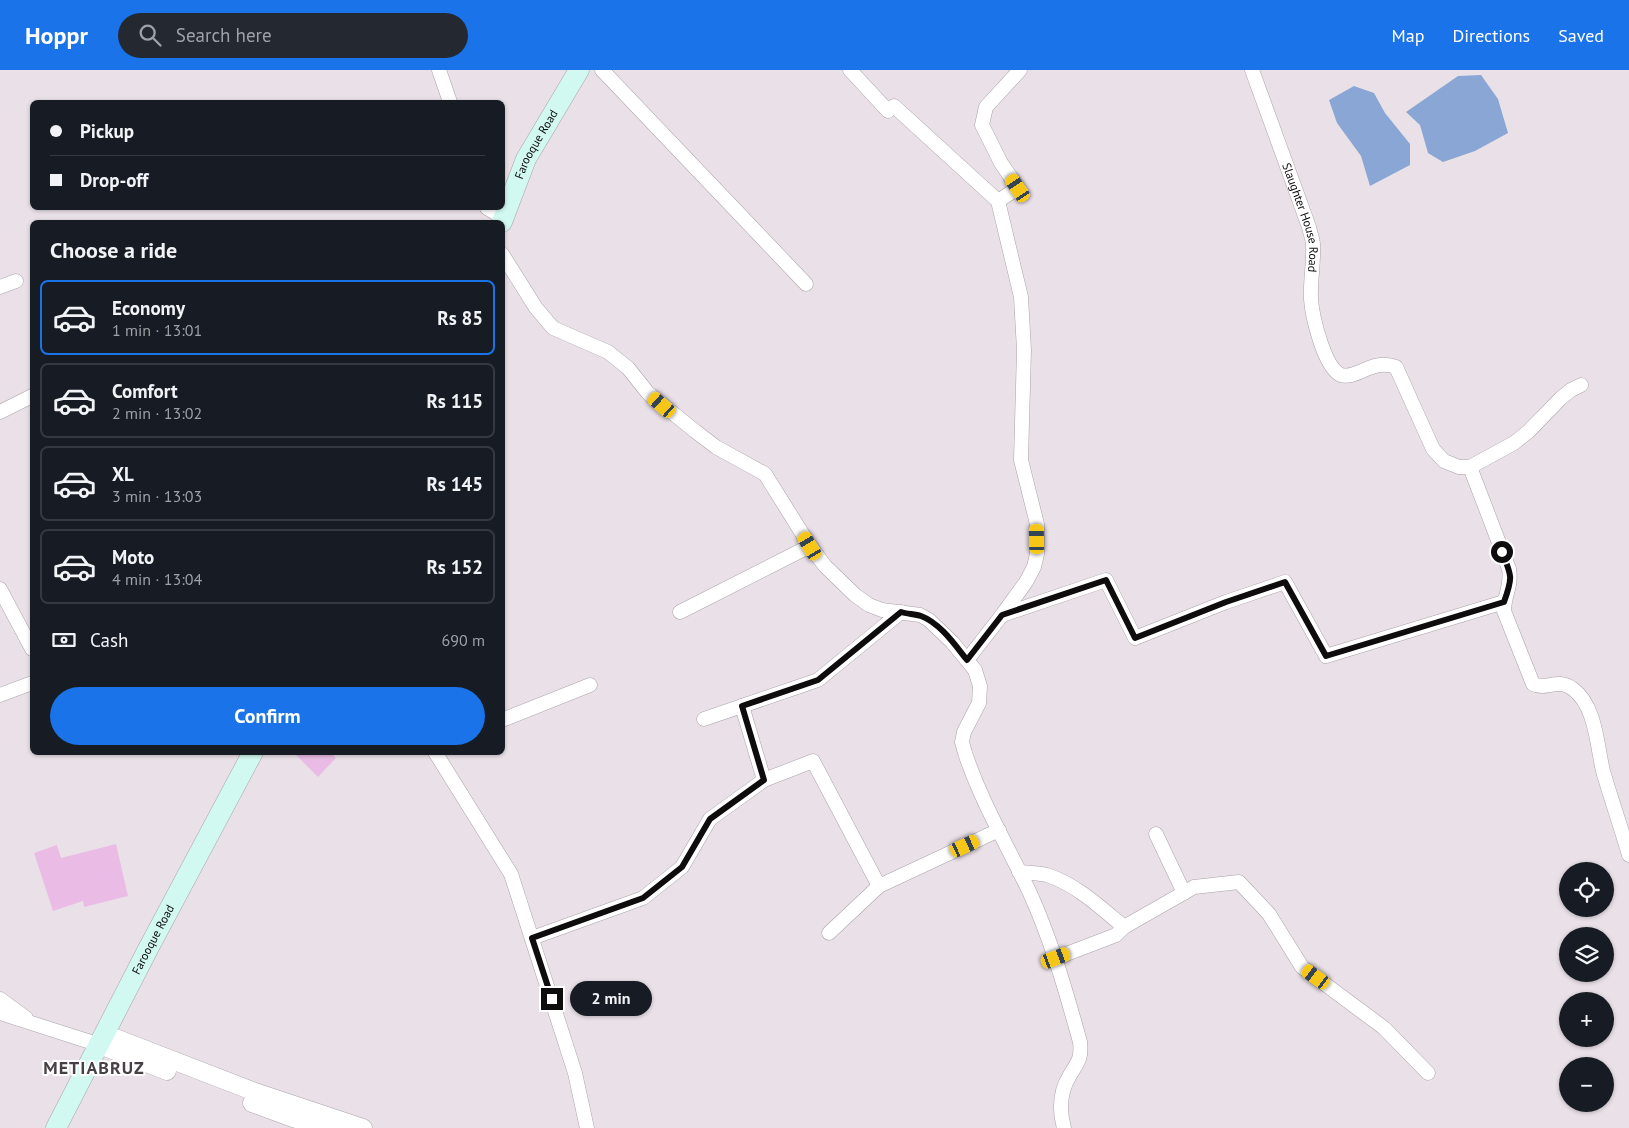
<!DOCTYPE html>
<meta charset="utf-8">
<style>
body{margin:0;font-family:"PT Sans",sans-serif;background:#242831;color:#f1f3f6;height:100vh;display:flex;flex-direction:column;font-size:19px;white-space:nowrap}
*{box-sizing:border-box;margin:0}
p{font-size:16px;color:#9ea1a6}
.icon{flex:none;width:28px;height:28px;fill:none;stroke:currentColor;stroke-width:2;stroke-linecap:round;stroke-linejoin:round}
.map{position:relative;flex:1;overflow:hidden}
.drawer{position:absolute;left:30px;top:150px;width:475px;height:535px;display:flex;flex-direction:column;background:#171b24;border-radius:8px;box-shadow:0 1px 4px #0004}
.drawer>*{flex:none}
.hud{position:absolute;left:30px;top:30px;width:475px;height:110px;border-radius:8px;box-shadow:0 1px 4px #0004;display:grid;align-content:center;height:110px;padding:0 20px;background:#171b24}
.controls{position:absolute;left:1559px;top:792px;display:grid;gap:10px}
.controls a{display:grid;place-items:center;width:55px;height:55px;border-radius:50%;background:#171b24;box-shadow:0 1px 4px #0004;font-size:25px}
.end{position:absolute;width:22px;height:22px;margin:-11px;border:6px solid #0f0c0e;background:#fff;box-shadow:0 0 0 2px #fff}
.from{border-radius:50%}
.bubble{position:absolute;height:35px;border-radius:18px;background:#171b24;box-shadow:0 1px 4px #0004;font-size:16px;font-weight:700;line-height:35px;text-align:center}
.car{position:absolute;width:15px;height:30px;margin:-15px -8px;border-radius:6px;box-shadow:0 0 4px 1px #0007;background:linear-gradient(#f5c518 24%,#345 0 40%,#f5c518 0 76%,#345 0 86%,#f5c518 0)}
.hud b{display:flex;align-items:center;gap:18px;height:48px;font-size:19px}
.hud b+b{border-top:1px solid #363941}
.hud i{width:12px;height:12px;background:#f1f3f6}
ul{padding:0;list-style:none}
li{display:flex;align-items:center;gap:15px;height:75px;margin:0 10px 8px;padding:0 10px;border:2px solid #363941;border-radius:8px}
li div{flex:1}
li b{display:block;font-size:19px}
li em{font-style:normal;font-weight:700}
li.active{border-color:#1a73e8}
li>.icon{width:45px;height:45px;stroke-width:1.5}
h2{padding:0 20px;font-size:22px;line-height:60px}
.pay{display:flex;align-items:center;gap:12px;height:55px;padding:0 20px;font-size:19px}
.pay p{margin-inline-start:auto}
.action{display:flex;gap:10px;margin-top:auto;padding:10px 20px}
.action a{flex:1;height:58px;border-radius:30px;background:#1a73e8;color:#fff;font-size:20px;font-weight:700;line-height:58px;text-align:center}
header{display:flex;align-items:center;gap:30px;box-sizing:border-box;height:70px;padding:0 25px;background:#1a73e8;color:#fff}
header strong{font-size:24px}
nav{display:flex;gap:28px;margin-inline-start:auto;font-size:18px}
.search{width:350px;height:45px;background:#242831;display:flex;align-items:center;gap:12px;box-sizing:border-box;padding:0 18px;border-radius:28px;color:#9ea1a6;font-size:19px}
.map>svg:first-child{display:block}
</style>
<header>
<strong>Hoppr</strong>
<div class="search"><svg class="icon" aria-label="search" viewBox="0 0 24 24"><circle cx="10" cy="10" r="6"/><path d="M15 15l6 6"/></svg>Search here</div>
<nav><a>Map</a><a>Directions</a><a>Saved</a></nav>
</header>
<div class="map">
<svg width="1629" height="1058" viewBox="0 0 1629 1058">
<rect width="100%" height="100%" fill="#eae1e8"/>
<g fill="#89a6d4">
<polygon points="1481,5 1498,29 1508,63 1475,81 1443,92 1428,83 1420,55 1406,42 1458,6"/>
<polygon points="1354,16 1374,23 1385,43 1410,74 1410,95 1370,116 1361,86 1337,53 1329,30"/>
</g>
<g fill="#eabce5">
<polygon points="293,682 330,682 336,688 318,707"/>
<polygon points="116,774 128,826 84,837 83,831 53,841 34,783 57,775 61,788"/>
</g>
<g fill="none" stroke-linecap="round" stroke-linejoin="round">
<defs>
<g id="minor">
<polyline points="439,0 450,32"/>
<polyline points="602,0 806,214"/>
<polyline points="850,0 888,41"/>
<path id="s1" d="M1252,0L1309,157C1310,163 1313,169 1313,175C1314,193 1310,211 1311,229C1312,245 1324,298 1341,305C1357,310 1372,288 1396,297L1433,379L1444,391L1459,397H1470L1514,373L1529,361L1561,328L1571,320L1581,315"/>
<polyline points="894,36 998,131 1021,227 1024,280 1021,390 1037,454 1037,484 1034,497 1026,512 1002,545 967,590"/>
<polyline points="998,131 1018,118 1001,93 982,55 986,37 1020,0"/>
<polyline points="487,138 504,148"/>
<path d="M502,184L536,238L553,258L608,282L628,298L648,323L695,361L716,377L765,404L810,476L825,496L855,525L869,535L882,540L920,545L929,550L952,572L975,600L980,616L979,633L964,662L962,672L965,683C981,731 1007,775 1029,821C1051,869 1066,921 1080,972C1082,988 1078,992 1070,1005C1060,1021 1059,1040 1064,1058"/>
<polyline points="0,217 16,211"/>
<polyline points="0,342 32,326"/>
<path d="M1470,397L1509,499C1512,518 1504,524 1504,541L1533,614C1546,621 1557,607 1573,619C1596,636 1597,676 1603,701C1611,729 1621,757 1629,785"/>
<polyline points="0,519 32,579"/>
<polyline points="680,542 810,476"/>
<polyline points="1002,545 1106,510 1135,568 1226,532 1285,512 1326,586 1504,532"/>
<polyline points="0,625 32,613"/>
<polyline points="704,649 818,610 901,542"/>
<polyline points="502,650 590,615"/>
<polyline points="435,682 511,804 575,1003 587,1058"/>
<polyline points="764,710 813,691 879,816"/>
<polyline points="1156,764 1184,823"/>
<path d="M1019,802C1028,803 1038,803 1047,805C1077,815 1100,837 1124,857"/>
<polyline points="829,863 879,816 999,760"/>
<polyline points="532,868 643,828 682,797 710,749 764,710 742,636"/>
<polyline points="1056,888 1116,865 1124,857 1194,817 1239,812 1269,844 1302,897 1384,958 1428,1003"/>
<polyline points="0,929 26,948"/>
<polyline points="0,943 100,975"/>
</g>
<g id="tertiary">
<polyline points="105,964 255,1022 363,1058"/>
<polyline points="100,975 167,1001"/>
<polyline points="252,1033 293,1048 325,1058"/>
</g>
<g id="secondary">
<path id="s2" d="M502,152L526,89L579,0"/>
<path id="s3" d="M56,1058L148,879L253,682"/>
</g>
</defs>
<use href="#minor" stroke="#aaa2a9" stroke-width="15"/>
<use href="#tertiary" stroke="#aaa2a9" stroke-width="19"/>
<use href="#secondary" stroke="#aaa2a9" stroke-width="21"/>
<use href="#minor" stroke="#fff" stroke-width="14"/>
<use href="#tertiary" stroke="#fff" stroke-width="18"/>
<use href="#secondary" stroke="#d2f9f1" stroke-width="20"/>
</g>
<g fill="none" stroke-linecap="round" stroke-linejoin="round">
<path stroke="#0f0c0e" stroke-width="6" d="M552,929L532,868L643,828L682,797L710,749L764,710L742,636L818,610L901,542C907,544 915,544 921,546C940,553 955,575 967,590L1002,545L1106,510L1135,568L1226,532L1285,512L1326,586L1504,532C1513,507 1512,506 1502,482"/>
</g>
<g text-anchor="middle" stroke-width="4" stroke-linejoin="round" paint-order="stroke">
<g font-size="12" fill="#0f0c0e" stroke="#fff">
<text dy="4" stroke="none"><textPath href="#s2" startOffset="85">Farooque Road</textPath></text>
<text dy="4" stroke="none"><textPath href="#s1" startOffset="156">Slaughter House Road</textPath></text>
<text dy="4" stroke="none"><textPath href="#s3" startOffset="212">Farooque Road</textPath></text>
</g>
<g font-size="18" font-weight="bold" letter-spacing="1" fill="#474046" stroke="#fff">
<text x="94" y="1004">METIABRUZ</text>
</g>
</g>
</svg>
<div class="controls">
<a><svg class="icon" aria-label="locate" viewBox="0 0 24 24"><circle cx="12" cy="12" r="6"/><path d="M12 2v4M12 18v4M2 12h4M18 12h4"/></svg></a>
<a><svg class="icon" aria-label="layers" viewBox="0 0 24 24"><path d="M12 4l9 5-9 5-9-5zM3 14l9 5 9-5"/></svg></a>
<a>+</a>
<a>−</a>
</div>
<i class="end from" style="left:1502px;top:482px"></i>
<i class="end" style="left:552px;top:929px"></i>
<div class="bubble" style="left:570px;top:911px;width:82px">2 min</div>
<i class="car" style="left:1018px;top:118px;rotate:326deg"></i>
<i class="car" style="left:662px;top:335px;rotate:311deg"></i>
<i class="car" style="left:1037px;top:469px;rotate:359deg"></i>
<i class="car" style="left:810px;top:476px;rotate:329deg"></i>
<i class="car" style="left:965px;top:776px;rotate:65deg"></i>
<i class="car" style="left:1056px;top:888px;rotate:69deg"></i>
<i class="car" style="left:1316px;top:907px;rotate:306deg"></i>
<div class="hud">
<b><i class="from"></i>Pickup</b>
<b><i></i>Drop-off</b>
</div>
<section class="drawer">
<h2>Choose a ride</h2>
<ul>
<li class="active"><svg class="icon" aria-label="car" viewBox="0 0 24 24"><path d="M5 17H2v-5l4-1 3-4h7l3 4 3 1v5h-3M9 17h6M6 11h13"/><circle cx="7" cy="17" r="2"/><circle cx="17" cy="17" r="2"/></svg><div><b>Economy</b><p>1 min · 13:01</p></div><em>Rs 85</em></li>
<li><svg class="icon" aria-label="car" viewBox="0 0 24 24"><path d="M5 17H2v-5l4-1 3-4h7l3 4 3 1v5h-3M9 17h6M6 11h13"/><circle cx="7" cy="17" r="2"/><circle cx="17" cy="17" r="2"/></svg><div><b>Comfort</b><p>2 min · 13:02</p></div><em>Rs 115</em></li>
<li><svg class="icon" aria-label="car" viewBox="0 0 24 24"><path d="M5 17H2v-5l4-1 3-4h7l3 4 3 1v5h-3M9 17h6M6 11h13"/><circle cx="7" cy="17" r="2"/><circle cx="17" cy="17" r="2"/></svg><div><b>XL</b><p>3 min · 13:03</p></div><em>Rs 145</em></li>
<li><svg class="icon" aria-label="car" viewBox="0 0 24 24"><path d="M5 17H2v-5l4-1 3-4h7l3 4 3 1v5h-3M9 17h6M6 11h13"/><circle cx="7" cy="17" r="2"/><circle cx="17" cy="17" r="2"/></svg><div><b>Moto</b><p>4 min · 13:04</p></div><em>Rs 152</em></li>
</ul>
<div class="pay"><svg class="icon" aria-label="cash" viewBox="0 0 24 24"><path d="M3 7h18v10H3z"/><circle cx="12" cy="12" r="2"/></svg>Cash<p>690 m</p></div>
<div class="action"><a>Confirm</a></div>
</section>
</div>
